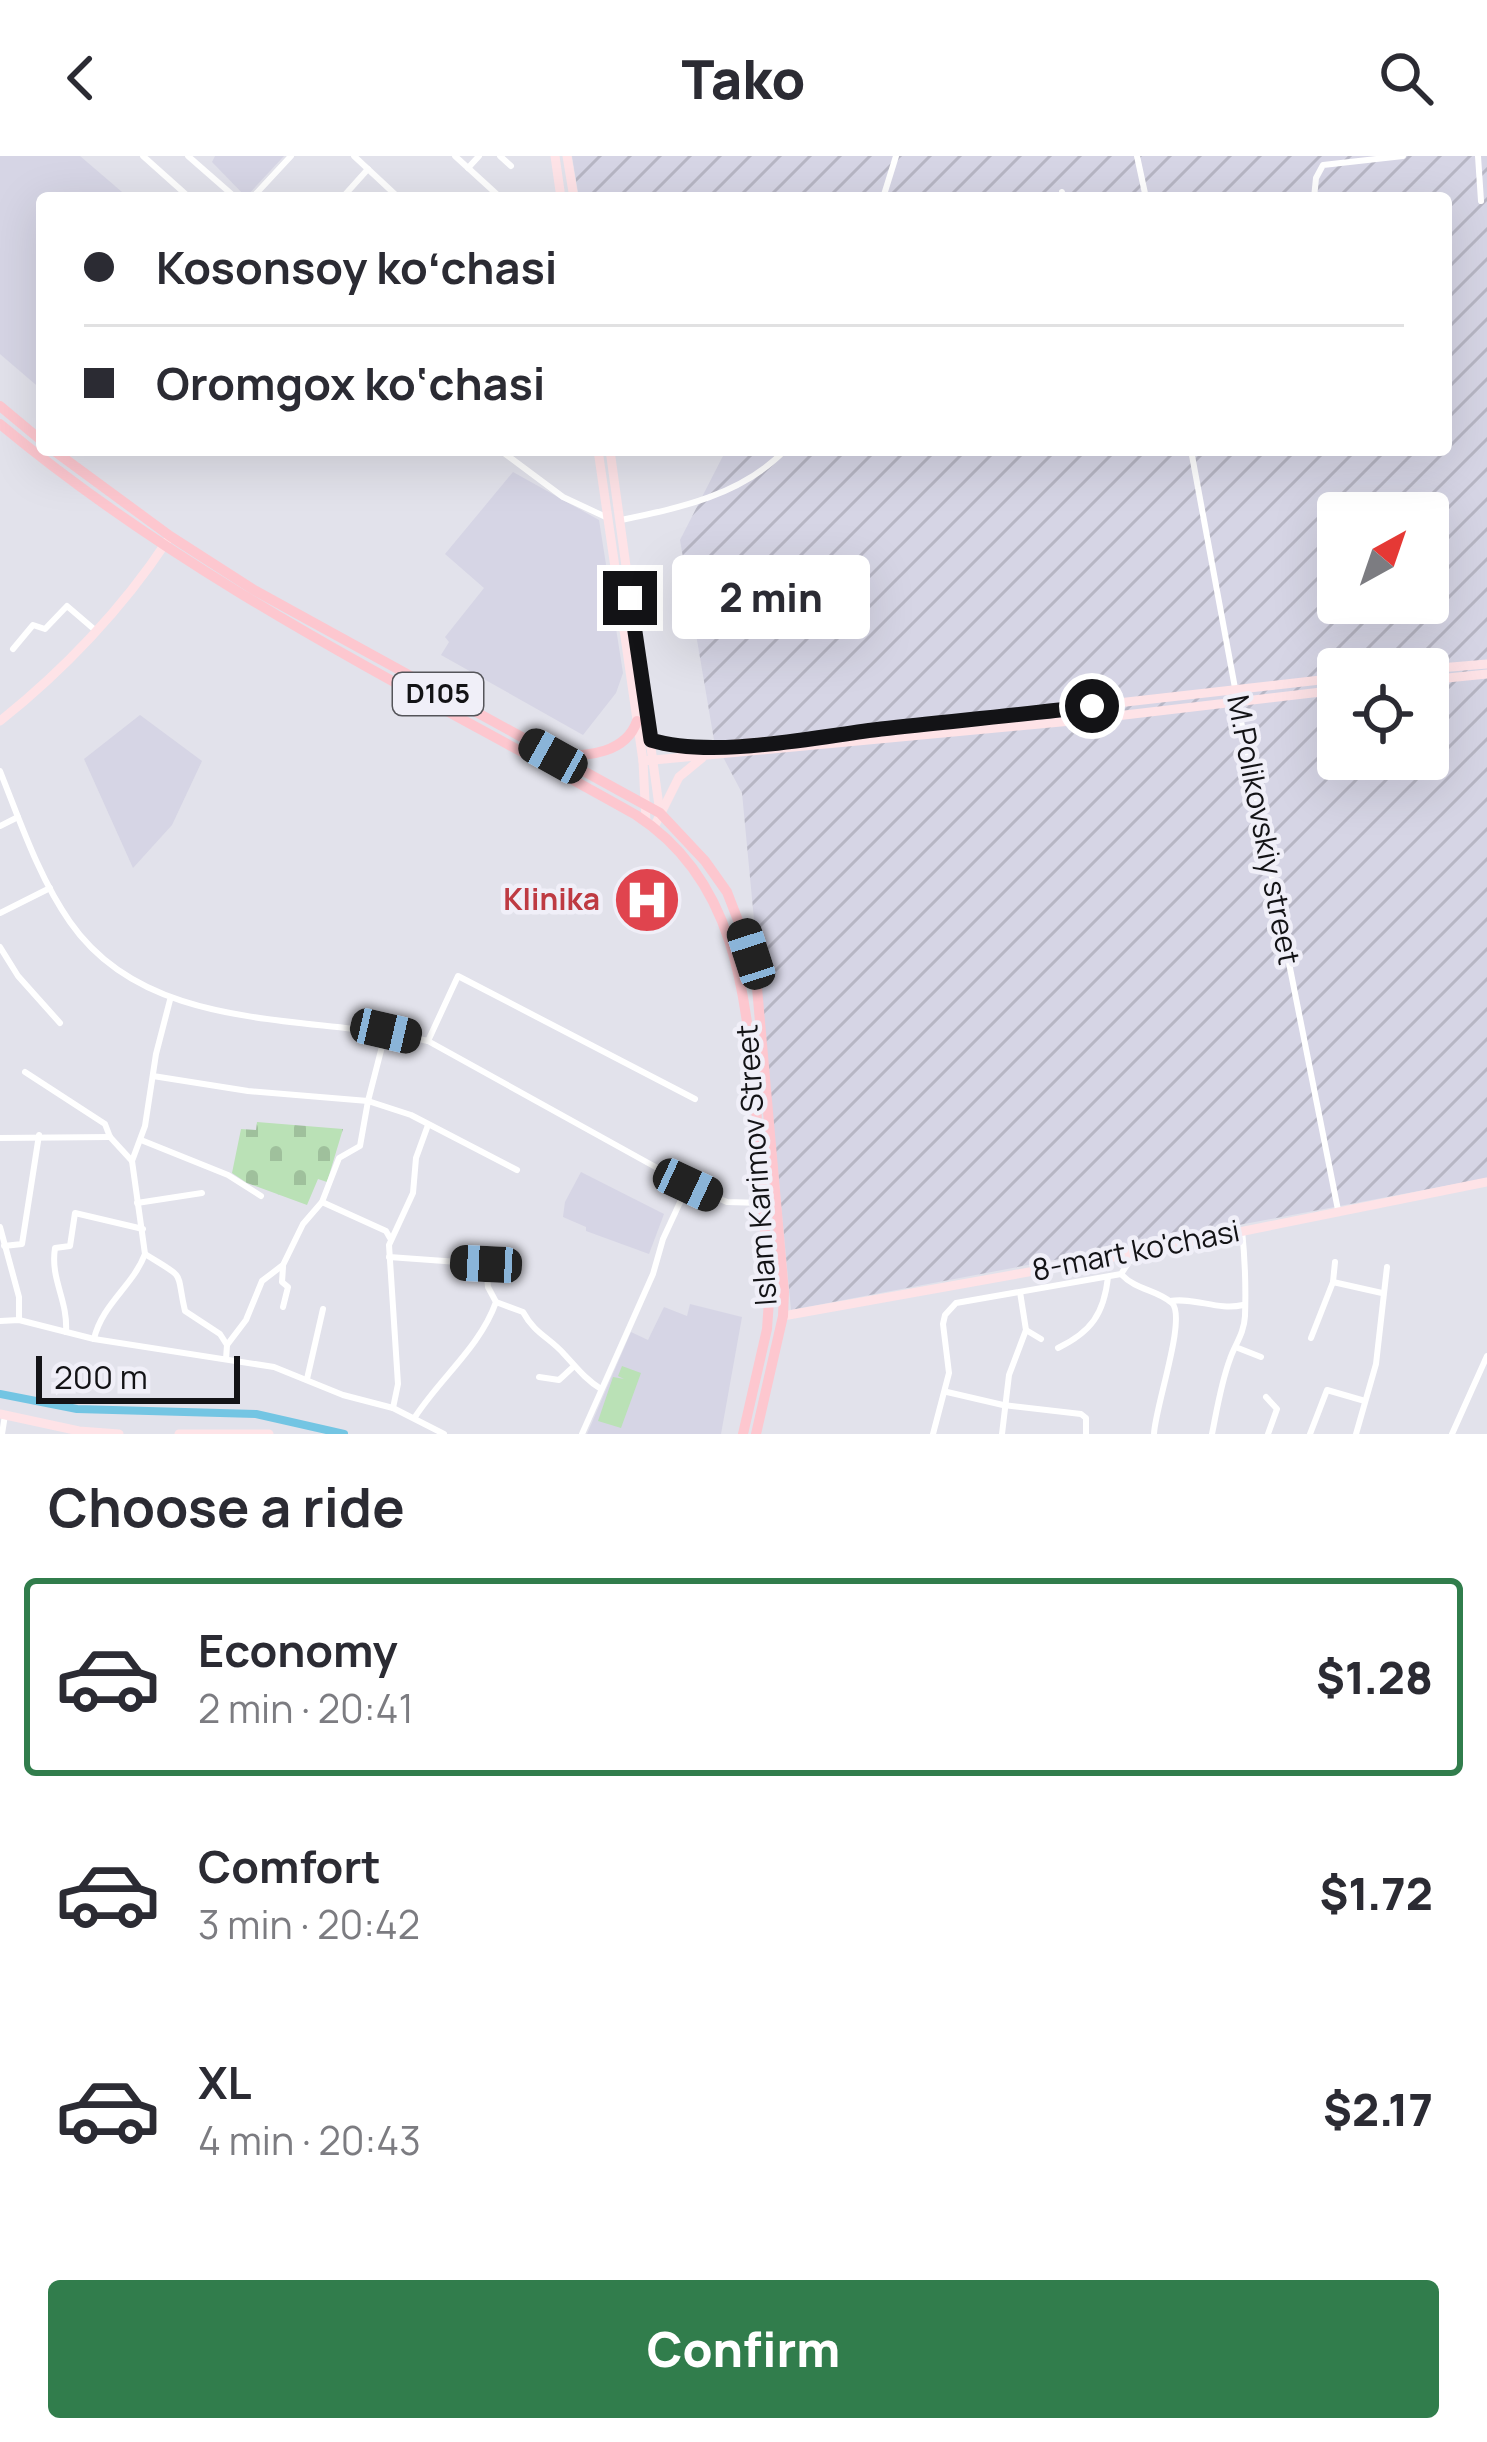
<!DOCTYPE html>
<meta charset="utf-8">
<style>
body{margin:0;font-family:Manrope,sans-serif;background:#f2f2f3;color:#2b2b33;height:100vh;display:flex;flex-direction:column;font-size:45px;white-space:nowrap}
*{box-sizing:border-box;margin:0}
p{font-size:39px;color:#7c7c81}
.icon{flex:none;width:66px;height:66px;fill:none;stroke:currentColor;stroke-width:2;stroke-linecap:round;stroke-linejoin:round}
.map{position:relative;height:1278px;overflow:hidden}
.panel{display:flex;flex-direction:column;background:#fff;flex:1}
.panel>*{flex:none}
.top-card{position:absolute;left:36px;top:36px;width:1416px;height:264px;border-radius:12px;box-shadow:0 12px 48px #0002;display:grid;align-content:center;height:264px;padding:0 48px;background:#fff}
.needle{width:78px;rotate:40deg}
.fabs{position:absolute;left:1317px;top:336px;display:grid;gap:24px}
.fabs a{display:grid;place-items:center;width:132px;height:132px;border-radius:12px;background:#fff;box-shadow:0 12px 48px #0002;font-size:60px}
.scale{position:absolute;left:36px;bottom:30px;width:204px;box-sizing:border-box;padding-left:12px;border:6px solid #131316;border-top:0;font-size:33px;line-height:42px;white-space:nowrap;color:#131316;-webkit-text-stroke:9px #f0eff8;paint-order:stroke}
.end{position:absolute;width:54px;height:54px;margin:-27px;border:15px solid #131316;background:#fff;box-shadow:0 0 0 6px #fff}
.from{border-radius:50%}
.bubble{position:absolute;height:84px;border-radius:12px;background:#fff;box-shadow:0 12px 48px #0002;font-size:39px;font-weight:800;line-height:84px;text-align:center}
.car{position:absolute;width:36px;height:72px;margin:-36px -18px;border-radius:15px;box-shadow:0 0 9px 3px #0007;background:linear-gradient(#222 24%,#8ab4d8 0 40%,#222 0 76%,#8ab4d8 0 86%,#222 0)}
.top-card b{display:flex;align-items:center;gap:42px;height:114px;font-size:45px}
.top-card b+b{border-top:3px solid #e1e1e2}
.top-card i{width:30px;height:30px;background:#2b2b33}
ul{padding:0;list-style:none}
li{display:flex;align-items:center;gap:36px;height:198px;margin:0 24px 18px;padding:0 24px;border:6px solid transparent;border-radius:12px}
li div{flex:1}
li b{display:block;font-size:45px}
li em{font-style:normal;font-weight:800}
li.active{border-color:#317d4c}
li>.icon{width:108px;height:108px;stroke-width:1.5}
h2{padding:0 48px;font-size:54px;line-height:144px}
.cta{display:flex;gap:24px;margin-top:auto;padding:24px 48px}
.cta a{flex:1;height:138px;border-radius:12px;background:#317d4c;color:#fff;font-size:48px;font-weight:800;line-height:138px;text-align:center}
header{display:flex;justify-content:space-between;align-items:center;height:156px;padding:0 48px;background:#fff;font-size:54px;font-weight:800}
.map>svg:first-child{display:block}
</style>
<header><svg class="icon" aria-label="back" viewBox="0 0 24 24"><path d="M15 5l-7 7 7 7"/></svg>Tako<svg class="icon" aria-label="search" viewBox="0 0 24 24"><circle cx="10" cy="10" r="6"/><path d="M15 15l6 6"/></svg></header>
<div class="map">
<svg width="1487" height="1278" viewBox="0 0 1487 1278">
<defs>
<pattern id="industrial-furrows" width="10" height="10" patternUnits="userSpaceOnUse" patternTransform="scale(3)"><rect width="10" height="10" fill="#d6d5e5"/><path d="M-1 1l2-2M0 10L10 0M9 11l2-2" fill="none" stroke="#b7b6c4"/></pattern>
<pattern id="cemetery-stones" width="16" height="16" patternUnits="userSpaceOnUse" patternTransform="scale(3)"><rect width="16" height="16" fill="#bae1b6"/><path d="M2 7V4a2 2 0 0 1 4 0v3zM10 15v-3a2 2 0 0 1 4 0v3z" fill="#9fc09c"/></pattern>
</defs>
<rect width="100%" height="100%" fill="#e2e2eb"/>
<g fill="#d6d5e5">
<polygon points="0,0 80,0 129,42 42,42 42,234 0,198"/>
<polygon points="215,0 284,0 246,41 212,6"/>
<polygon points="513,316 599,364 623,517 616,537 583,579 441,499 449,486 445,481 484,432 445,398"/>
<polygon points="140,559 202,605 172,669 133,712 84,603"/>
<polygon points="581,1016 664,1058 649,1098 586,1075 586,1071 563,1061 565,1046"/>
<polygon points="690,1148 742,1161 721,1278 587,1278 631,1176 648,1184 664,1151 687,1160"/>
</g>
<path fill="url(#industrial-furrows)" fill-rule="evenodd" d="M572,0H1487V1022L791,1154L742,637L714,584L680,384L726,294H1446V42H579ZM1338,357H1428V447H1338ZM1338,513H1428V603H1338Z"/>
<polygon fill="url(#cemetery-stones)" points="257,966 343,973 327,1026 318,1023 307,1049 247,1027 232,1017 241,973 256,974"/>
<polygon fill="#bae1b6" points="622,1210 641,1217 621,1272 598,1265 613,1221 624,1223 618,1220"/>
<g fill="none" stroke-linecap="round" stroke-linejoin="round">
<polyline stroke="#73c5e3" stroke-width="8" points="0,1238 77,1253 256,1258 344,1278"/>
<g stroke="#fff" stroke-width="6">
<polyline points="143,0 190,42"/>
<polyline points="188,0 236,42"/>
<polyline points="354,0 399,42"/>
<polyline points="455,0 501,42"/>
<polyline points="500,0 511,10"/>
<polyline points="1137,0 1146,42"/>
<polyline points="1478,0 1481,45"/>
<polyline points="468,12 479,0"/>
<polyline points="1062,36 1063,42"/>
<polyline points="252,42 291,0"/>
<polyline points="342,42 368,13"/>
<polyline points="883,42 896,0"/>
<polyline points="1314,42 1316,22 1323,9 1403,0"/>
<polyline points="500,294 563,341 608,362"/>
<polyline points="1191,294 1235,532"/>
<path d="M621,364C679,352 742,339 785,294"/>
<polyline points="13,493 33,469 45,473 67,450 95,474"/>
<polyline points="1237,545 1338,1054"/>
<path d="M0,615C20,665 39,722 70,766C149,880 309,857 428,885L688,1029L727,1046L763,1047"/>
<polyline points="0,670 18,661"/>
<polyline points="0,757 50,732"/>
<polyline points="0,791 18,820 60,867"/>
<polyline points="428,885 458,820 695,943"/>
<path d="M25,916L105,968L110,981L132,1005L145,1098C133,1130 102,1148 94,1183"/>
<polyline points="153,920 248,935 368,945 386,875"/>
<polyline points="0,982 110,981"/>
<polyline points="141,984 228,1019 261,1040"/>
<polyline points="132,1005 145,970 156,898 170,844"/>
<polyline points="322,1046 386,1075 390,1082"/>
<polyline points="137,1047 202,1037"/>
<polyline points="0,1071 19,1141 19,1164"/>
<polyline points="4,1090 22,1088 39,979"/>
<path d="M145,1098C188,1125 175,1112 185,1155L220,1178L227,1189"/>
<path d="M389,1101L486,1108L488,1131L496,1146C480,1191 441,1221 415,1261"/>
<path d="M1122,1119C1136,1134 1158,1134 1172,1147C1187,1162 1155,1251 1154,1278"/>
<polyline points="1333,1126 1335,1106"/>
<path d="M1170,1145C1195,1141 1218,1155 1243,1149"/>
<path d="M496,1146L523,1156C535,1178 549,1181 564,1198C577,1212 585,1223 601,1233"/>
<polyline points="283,1151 288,1131 282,1126 283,1111"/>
<polyline points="0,1165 19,1164 94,1183 274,1211 343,1239 393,1252 444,1278"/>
<polyline points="1026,1174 1041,1183"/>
<path d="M66,1176C68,1143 50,1124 55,1092L70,1090L75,1057L143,1073"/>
<polyline points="1311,1182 1333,1126 1382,1137"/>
<path d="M1058,1192C1091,1176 1104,1158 1108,1121"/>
<polyline points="1238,1192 1261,1201"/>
<polyline points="226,1203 227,1189 246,1164 262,1125 283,1109 303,1068 322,1046 339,1002 360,990 368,945 411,959 517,1014"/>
<polyline points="539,1221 559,1224 572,1212"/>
<polyline points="307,1223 323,1153"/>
<polyline points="947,1236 1003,1249 1081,1258 1086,1262 1086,1278"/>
<polyline points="1266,1241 1277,1253 1268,1278"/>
<polyline points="393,1252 398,1228 389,1089 413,1037 416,1002 428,969"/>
<polyline points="2,1278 5,1259"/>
<polyline points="582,1278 653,1118 663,1083 688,1029"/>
<polyline points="933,1278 949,1217 943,1168 945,1159 956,1147 1121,1118 1135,1097"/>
<polyline points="1002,1278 1009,1219 1026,1174 1020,1136"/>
<path d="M1212,1278C1217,1253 1221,1227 1230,1203C1235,1188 1244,1178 1245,1160C1246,1132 1245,1103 1242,1074"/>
<polyline points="1310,1278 1327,1234 1365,1245"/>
<polyline points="1356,1278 1376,1208 1387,1111"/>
<polyline points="1452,1278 1487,1200"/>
</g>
<g stroke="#fee3e7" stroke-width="9">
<polyline points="555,0 561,42"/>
<polyline points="567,0 574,42"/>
<polyline points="598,294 643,605 646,666"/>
<polyline points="610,294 660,657"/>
<polyline points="1428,513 1487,508"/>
<polyline points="1428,524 1487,518"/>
<path d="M0,565C63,515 123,452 167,385"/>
<polyline points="651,584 690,592 808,582 1338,522"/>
<polyline points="643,605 1082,564 1338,534"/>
<polyline points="654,671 679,621 702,602"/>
<polyline points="783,1160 1135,1097 1487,1026"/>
<polyline points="0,1258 79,1275 119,1278"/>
<polyline points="179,1278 269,1278"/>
</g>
<g stroke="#fdc7cf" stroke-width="10">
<polyline points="0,250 42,285"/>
<path d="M0,268C193,429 418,536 636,659C738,725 746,842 756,952C761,1017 766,1081 769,1145L767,1173L743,1278"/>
<polyline points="53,294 170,380 254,434 660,657 705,705 727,736 751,798 757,832 784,1136 783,1160 756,1278"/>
<path d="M559,600C589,600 626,597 637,565"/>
</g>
</g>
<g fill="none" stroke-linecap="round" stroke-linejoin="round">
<path stroke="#131316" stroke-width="15" d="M630,442L651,584C713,603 815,581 881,573C951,565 1022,559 1092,550"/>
</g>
<defs>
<symbol id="hospital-disc" viewBox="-11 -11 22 22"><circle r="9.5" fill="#e0444e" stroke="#f0eff8"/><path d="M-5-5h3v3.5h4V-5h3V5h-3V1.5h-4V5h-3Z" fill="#fff"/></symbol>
</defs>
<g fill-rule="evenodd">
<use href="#hospital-disc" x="609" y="706" width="76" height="76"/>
</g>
<g text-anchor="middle" stroke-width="9" stroke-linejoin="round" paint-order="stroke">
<rect fill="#f0eff8" stroke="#55555a" stroke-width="3" x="393" y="517" width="90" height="42" rx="9"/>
<g font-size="27" font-weight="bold" fill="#131316">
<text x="438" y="547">D105</text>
</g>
<g font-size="30" fill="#131316" stroke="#f0eff8">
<text transform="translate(1263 674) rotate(79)" y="10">M.Polikovskiy street</text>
<text transform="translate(757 1009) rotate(-94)" y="10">Islam Karimov Street</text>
<text transform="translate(1136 1095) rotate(-11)" y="10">8-mart ko'chasi</text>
</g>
<g font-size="30" font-weight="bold" fill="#be3a42" stroke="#f0eff8" text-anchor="end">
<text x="600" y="754">Klinika</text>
</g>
</g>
</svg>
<div class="fabs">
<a><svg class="needle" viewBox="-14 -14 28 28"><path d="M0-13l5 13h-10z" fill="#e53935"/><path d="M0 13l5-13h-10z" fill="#7c7c81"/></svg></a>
<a><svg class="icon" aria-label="locate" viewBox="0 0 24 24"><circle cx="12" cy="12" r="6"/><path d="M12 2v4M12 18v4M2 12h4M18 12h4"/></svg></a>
</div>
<div class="scale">200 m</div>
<i class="end from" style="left:1092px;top:550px"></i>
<i class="end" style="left:630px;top:442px"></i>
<div class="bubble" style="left:672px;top:399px;width:198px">2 min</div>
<i class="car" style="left:553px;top:600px;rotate:299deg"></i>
<i class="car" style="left:751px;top:798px;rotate:342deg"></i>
<i class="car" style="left:386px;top:875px;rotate:103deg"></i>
<i class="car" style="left:688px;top:1029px;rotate:115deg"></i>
<i class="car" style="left:486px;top:1108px;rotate:273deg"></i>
<div class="top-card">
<b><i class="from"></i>Kosonsoy koʻchasi</b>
<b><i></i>Oromgox ko‘chasi</b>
</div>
</div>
<section class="panel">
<h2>Choose a ride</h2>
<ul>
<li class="active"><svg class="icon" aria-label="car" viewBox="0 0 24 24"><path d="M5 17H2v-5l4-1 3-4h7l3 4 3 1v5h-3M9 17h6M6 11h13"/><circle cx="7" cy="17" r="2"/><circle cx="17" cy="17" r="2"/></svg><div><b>Economy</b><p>2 min · 20:41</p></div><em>$1.28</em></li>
<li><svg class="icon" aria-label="car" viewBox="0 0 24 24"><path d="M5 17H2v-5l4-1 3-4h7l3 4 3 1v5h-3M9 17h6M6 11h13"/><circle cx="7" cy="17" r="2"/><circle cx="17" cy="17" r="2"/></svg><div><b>Comfort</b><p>3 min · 20:42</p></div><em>$1.72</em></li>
<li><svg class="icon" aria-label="car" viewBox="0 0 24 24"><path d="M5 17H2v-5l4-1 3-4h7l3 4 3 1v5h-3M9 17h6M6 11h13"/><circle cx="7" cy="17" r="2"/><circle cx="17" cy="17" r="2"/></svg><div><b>XL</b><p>4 min · 20:43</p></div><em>$2.17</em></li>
</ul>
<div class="cta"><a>Confirm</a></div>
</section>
